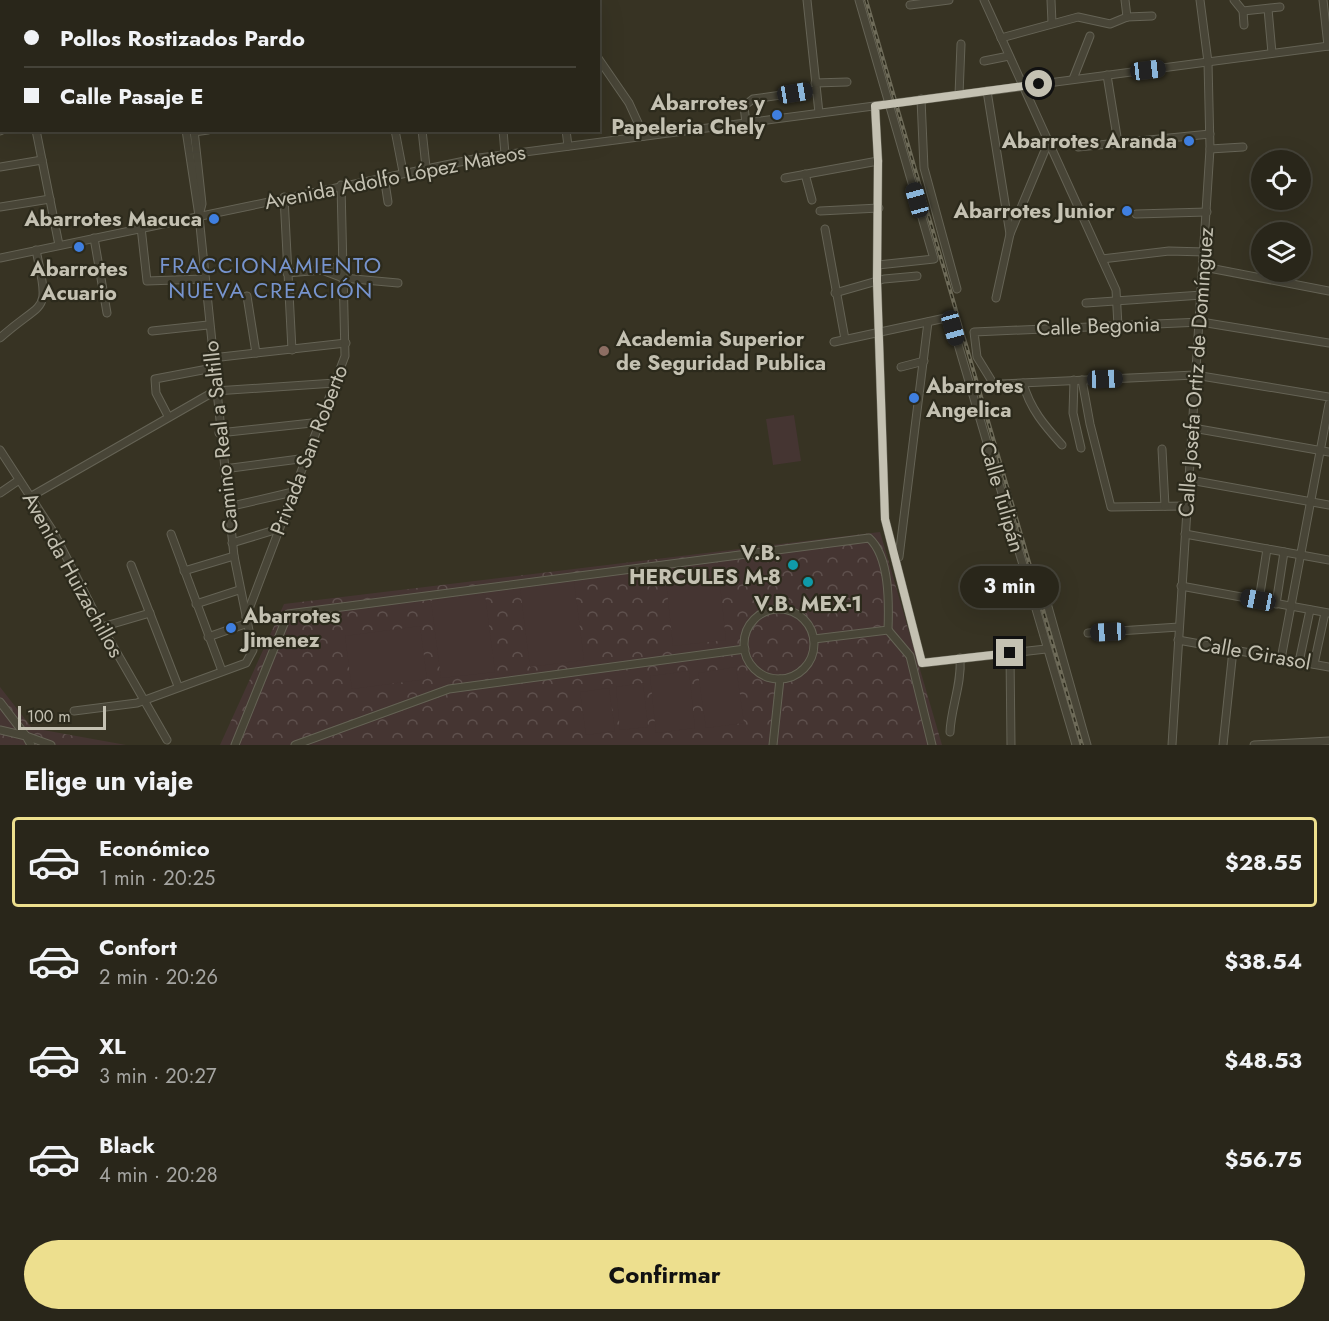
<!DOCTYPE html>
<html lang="es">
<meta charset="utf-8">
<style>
body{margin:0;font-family:Jost,sans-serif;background:#312e23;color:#f1f3f6;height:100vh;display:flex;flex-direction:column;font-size:22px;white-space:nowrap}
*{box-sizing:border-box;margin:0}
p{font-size:20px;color:#a5a5a2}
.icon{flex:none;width:33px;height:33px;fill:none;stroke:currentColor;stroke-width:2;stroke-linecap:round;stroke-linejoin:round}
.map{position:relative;height:745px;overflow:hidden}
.drawer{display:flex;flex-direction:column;background:#29261a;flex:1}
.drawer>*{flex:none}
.guide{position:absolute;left:0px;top:0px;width:600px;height:132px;box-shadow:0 6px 24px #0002,0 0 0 2px #454339;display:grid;align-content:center;height:132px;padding:0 24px;background:#29261a}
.buttons{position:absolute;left:1251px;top:150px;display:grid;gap:12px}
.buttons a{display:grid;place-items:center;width:60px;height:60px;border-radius:50%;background:#29261a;box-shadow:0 6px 24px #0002,0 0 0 2px #454339;font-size:30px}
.scale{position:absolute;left:18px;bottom:15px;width:88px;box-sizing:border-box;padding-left:6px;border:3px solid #c4c1b2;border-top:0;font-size:16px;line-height:21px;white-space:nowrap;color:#c4c1b2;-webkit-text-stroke:4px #2c2a1c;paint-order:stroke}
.end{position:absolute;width:27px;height:27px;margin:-14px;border:8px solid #c4c1b2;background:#111;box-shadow:0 0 0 3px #111}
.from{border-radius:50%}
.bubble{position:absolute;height:42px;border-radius:21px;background:#29261a;box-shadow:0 6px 24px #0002,0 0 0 2px #454339;font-size:20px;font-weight:700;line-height:42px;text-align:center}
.car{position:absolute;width:18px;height:36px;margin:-18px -9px;border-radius:8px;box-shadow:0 0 4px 2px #0007;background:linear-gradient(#222 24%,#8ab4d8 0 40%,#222 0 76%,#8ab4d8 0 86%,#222 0)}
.guide b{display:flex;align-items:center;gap:21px;height:57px;font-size:22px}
.guide b+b{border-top:2px solid #454339}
.guide i{width:15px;height:15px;background:#f1f3f6}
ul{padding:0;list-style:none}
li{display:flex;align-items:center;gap:18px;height:90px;margin:0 12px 9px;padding:0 12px;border:3px solid transparent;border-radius:6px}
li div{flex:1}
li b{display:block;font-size:22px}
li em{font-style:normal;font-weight:700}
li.current{border-color:#eddf8e}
li>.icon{width:54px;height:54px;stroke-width:1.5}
h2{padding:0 24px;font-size:27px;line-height:72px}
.action{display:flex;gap:12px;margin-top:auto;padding:12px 24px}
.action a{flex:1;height:69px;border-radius:36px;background:#eddf8e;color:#111;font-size:24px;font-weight:700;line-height:69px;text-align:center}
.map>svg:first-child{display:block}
</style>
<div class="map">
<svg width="1329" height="745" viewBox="0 0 1329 745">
<defs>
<pattern id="park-crowns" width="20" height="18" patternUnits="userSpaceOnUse" patternTransform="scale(1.5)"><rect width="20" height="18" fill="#453532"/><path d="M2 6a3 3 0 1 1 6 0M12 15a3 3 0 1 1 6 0" fill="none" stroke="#5e504d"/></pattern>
</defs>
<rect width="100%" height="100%" fill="#373323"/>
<g fill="url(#park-crowns)">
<polygon points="880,532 942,745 220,745 284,604"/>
<polygon points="0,687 32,728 126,745 0,745"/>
</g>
<g fill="#453532">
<polygon points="794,415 801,461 773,465 766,419"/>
<polygon points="718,566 726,640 673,646 665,572"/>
<polygon points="574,581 584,660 530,667 520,588"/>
<polygon points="485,594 495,672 441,678 431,601"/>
<polygon points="420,626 427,679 352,689 345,636"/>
<polygon points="736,667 744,723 706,728 698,673"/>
<polygon points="689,671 695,728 656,733 650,676"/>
<polygon points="643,683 648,727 620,730 616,687"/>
<polygon points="609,688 615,731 586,735 580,692"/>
<rect x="369" y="740" width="53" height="5"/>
</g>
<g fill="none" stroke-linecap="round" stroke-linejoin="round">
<defs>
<g id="minor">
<polyline points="9,0 9,2"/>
<polyline points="172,0 173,2"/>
<polyline points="180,0 180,2"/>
<polyline points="253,0 253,2"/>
<polyline points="363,0 363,2"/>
<polyline points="492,0 492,2"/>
<polyline points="519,0 519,2"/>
<polyline points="807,0 819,113"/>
<polyline points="859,0 934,259 878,265"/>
<polyline points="984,0 1116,290 1118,326"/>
<polyline points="1051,0 1052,23"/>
<polyline points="1125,0 1127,17"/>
<polyline points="1234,0 1243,11 1244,25"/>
<polyline points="1323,0 1328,46"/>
<polyline points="0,3 2,3"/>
<polyline points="910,5 949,0"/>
<polyline points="1268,9 1272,53"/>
<polyline points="1243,11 1280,7"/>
<polyline points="1127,17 1152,16"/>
<polyline points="1001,38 1078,17 1110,24 1127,17"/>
<polyline points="598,58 629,103 644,136"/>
<polyline points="984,61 1009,56"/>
<polyline points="0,68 2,68"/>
<polyline points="1107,75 1118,143"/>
<polyline points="1073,79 1090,36"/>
<polyline points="815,83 847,82"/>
<polyline points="987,91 1010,234"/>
<polyline points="959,95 961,44"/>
<polyline points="0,96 2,95"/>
<polyline points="921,99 924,168 957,289"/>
<polyline points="875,106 878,161 877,281 885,519 922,663 1046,649"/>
<polyline points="746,123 744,106 753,99 816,90"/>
<polyline points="36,130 59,245"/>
<polyline points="194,130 202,204 199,216"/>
<polyline points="395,130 403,172"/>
<polyline points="422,130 426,167"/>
<polyline points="503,130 505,154"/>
<polyline points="566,130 568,146"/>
<polyline points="0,131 2,130"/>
<polyline points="194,132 208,130"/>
<polyline points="1078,147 1210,134"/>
<polyline points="1210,149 1243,147"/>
<polyline points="0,167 42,160"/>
<polyline points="805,174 812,200"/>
<polyline points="384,176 388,202"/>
<polyline points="785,178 878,161"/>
<polyline points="284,197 292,350"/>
<polyline points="0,207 50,199"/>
<polyline points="820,211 879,208"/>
<polyline points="1136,214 1207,212"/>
<polyline points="141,227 147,281 203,279"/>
<polyline points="825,229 845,339"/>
<polyline points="94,238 107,313"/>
<polyline points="0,258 479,158 1329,46"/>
<polyline points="1102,259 1169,251 1205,252"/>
<polyline points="1204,267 1329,291"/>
<polyline points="322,270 343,266"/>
<polyline points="287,273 322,270 343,278 398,283"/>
<polyline points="835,293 884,279 917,276"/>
<polyline points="247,296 256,353"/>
<polyline points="996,298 1010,234 1048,143"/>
<polyline points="1086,303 1202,295"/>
<polyline points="152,331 208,325"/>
<path d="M0,338C46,297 50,317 36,250"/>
<polyline points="834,342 950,317 1076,745"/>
<polyline points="1329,343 1201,322 974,332 977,357 993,383 1000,384 1195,375 1329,397"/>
<polyline points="212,358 346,343"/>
<polyline points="901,367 924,361"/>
<polyline points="1074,380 1073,413 1081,448"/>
<polyline points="1082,380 1090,424 1111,507 1188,506"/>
<path d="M1023,383C1030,409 1045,426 1062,445"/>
<polyline points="168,416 156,393 155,379 213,368"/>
<polyline points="1193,428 1329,452"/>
<polyline points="219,433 321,422"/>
<polyline points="1162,449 1165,506"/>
<polyline points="0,450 54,533 102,627 167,740"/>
<polyline points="224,469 307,458"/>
<polyline points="1190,480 1329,505"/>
<polyline points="0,493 19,480"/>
<polyline points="30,497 215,391 335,383"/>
<polyline points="228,507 293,492"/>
<polyline points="171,534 222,671"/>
<polyline points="1185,534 1329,560"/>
<polyline points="232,543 278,529"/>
<polyline points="899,557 928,322"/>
<polyline points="131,565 178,686"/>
<polyline points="184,571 234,556"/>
<polyline points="1181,586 1329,613"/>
<polyline points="1045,596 1087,745"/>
<polyline points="1259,600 1267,549"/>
<polyline points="196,604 239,590"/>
<polyline points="1276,604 1284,552"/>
<circle cx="779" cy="644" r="35"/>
<polyline points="246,617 345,356 341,185"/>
<polyline points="102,627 150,613"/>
<polyline points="888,630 910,656 932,745"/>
<polyline points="1088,633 1179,627"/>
<polyline points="208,637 248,623"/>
<polyline points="1178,640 1329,667"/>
<polyline points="1010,653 1011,745"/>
<polyline points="1281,659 1329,404"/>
<polyline points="1299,662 1310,610"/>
<polyline points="1314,664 1325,613"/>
<polyline points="0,702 26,736 51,745"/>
<polyline points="74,711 137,703 246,663 253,650 234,556 199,216 186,130"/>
<polyline points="0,730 26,736 31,745"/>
<path d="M950,732C951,707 962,684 960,658"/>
<path d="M235,745L288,614L869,538C890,557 889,604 888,630L814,639"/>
<polyline points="295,745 449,689 745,649"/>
<polyline points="773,745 780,679"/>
<polyline points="1172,745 1210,149 1208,62 1200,0"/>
<polyline points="1223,745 1233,650"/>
<polyline points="1254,745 1329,741"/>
</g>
</defs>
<use href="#minor" stroke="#656355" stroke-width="9"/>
<use href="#minor" stroke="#484537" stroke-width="7"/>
<defs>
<polyline id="rail" points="866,0 1082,745"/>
</defs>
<use href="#rail" stroke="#6e6b59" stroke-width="4"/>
<use href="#rail" stroke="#2c2a1c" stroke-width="1.5" stroke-dasharray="4.5" stroke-linecap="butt"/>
</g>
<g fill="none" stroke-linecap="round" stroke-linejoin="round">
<polyline stroke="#c4c1b2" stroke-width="8" points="1010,653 922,663 885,519 877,281 878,161 875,106 1039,84"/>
</g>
<g fill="#3f7fe0" stroke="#2c2a1c" stroke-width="2">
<circle cx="777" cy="115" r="6"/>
<circle cx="1189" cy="141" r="6"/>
<circle cx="1127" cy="211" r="6"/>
<circle cx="214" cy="219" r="6"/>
<circle cx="79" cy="247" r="6"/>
<circle cx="914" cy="398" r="6"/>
<circle cx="231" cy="628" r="6"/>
</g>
<circle fill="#8d6e63" stroke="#2c2a1c" stroke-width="2" cx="604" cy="351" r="6"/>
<g fill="#0f9aa8" stroke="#2c2a1c" stroke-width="2">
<circle cx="793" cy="565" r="6"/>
<circle cx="808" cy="582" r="6"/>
</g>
<g text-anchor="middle" stroke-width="4.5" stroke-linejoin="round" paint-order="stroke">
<g font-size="21" font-weight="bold" fill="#c4c1b2" stroke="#2c2a1c" text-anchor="end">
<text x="765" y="110">Abarrotes y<tspan x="765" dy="24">Papeleria Chely</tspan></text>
<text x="1177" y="148">Abarrotes Aranda</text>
<text x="1115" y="218">Abarrotes Junior</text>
<text x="202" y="226">Abarrotes Macuca</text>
<text x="79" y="276" text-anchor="middle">Abarrotes<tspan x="79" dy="24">Acuario</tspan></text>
<text x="616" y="346" text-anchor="start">Academia Superior<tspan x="616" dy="24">de Seguridad Publica</tspan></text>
<text x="926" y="393" text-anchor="start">Abarrotes<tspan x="926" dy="24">Angelica</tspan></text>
<text x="781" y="560">V.B.<tspan x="781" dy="24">HERCULES M-8</tspan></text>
<text x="808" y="611" text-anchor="middle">V.B. MEX-1</text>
<text x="243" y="623" text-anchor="start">Abarrotes<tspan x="243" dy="24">Jimenez</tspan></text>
</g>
<g font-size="21" fill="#c4c1b2" stroke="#2c2a1c">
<text transform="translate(395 177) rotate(-11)" y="7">Avenida Adolfo López Mateos</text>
<text transform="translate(1098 326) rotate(-2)" y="7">Calle Begonia</text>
<text transform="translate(1196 372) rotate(-86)" y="7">Calle Josefa Ortiz de Domínguez</text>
<text transform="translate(221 437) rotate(-96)" y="7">Camino Real a Saltillo</text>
<text transform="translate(309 450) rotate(-69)" y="7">Privada San Roberto</text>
<text transform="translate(1002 497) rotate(74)" y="7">Calle Tulipán</text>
<text transform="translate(73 575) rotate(61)" y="7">Avenida Huizachillos</text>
<text transform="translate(1254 653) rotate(10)" y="7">Calle Girasol</text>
</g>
<g font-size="22" letter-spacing="1.5" fill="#7794ce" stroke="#2c2a1c">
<text x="271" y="273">FRACCIONAMIENTO<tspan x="271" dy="25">NUEVA CREACIÓN</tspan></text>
</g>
</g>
</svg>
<div class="buttons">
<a><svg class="icon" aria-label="locate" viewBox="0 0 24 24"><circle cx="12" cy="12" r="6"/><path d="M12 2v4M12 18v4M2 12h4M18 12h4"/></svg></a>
<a><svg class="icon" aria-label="layers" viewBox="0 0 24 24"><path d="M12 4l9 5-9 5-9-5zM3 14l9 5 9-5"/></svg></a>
</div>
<div class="scale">100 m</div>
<i class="end from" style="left:1039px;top:84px"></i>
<i class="end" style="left:1010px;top:653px"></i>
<div class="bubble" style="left:960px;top:566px;width:99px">3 min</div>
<i class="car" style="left:1148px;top:70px;rotate:83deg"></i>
<i class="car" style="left:795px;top:93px;rotate:81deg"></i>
<i class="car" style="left:917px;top:200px;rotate:344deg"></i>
<i class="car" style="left:953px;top:328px;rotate:164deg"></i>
<i class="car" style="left:1105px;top:379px;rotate:88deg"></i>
<i class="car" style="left:1258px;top:600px;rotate:281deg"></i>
<i class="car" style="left:1108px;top:632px;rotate:267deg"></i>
<div class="guide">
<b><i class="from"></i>Pollos Rostizados Pardo</b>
<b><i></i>Calle Pasaje E</b>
</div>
</div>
<section class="drawer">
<h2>Elige un viaje</h2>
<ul>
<li class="current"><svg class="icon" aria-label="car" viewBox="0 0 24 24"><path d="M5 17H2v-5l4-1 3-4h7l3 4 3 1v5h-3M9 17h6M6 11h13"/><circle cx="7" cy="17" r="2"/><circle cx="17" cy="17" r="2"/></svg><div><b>Económico</b><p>1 min · 20:25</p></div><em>$28.55</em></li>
<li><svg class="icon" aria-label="car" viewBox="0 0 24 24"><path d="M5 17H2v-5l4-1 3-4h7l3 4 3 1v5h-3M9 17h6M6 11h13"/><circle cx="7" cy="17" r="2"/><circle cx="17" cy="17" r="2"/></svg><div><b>Confort</b><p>2 min · 20:26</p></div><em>$38.54</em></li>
<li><svg class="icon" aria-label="car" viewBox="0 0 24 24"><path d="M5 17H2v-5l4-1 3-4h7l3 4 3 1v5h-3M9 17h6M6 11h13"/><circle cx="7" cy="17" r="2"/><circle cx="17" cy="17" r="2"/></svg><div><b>XL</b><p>3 min · 20:27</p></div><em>$48.53</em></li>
<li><svg class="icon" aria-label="car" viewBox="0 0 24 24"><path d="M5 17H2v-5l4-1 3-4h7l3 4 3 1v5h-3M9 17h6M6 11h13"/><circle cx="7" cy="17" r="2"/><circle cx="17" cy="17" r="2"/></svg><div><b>Black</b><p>4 min · 20:28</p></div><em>$56.75</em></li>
</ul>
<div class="action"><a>Confirmar</a></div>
</section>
